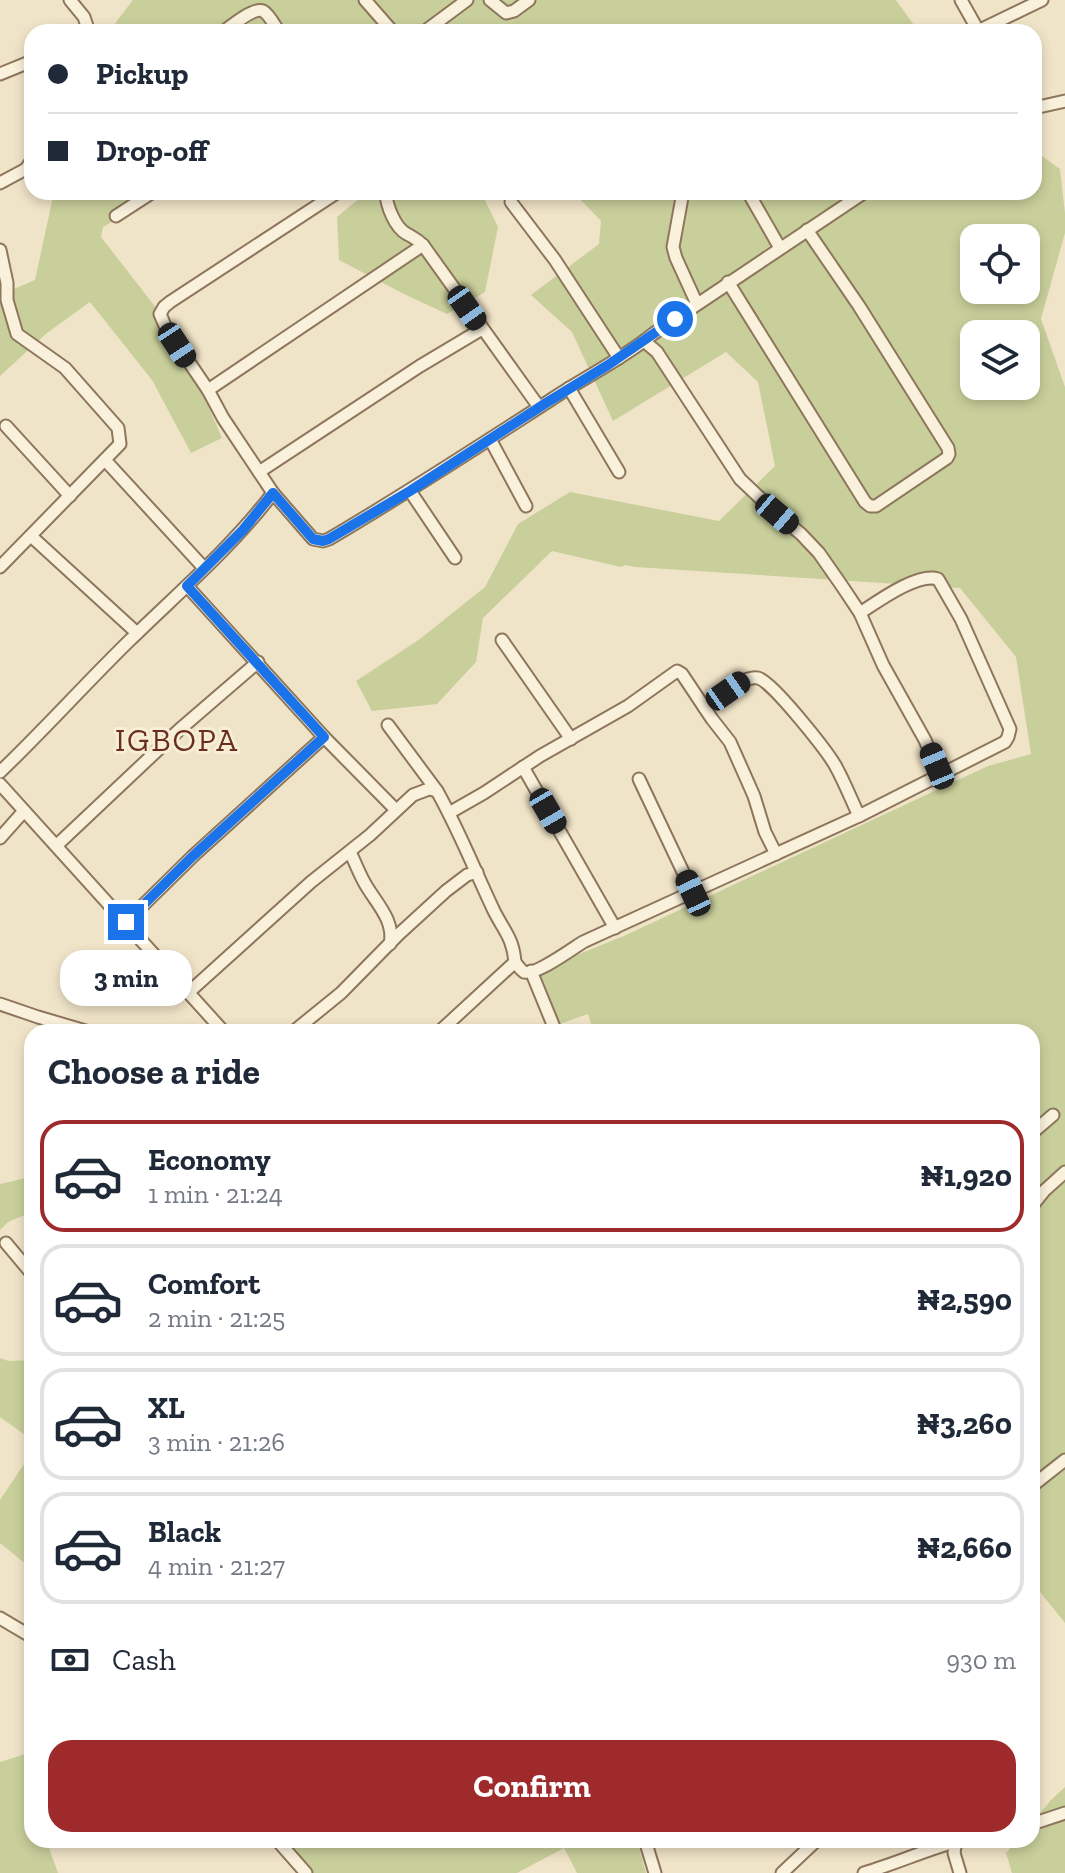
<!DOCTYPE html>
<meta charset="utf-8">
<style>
body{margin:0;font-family:"Zilla Slab",serif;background:#f6f6f7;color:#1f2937;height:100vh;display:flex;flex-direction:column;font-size:30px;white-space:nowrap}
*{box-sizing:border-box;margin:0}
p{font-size:26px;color:#747a83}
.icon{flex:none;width:44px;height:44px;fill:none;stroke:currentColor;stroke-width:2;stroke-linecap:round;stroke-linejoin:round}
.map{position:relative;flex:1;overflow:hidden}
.details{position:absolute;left:24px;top:1024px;width:1016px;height:824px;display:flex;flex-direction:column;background:#fff;border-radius:24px;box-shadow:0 4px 12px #0003}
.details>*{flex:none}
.guide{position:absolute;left:24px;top:24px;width:1018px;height:176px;border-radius:24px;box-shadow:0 4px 12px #0003;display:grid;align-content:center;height:176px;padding:0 24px;background:#fff}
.controls{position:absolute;left:960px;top:224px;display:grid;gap:16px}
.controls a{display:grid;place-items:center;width:80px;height:80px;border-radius:16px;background:#fff;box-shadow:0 4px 12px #0003;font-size:40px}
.end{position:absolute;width:36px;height:36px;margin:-18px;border:10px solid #1a73e8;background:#fff;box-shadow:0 0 0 4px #fff}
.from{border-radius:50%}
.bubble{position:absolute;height:56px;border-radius:24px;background:#fff;box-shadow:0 4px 12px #0003;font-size:26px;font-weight:700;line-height:56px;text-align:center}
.car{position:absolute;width:24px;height:48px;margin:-24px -12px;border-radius:10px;box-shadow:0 0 6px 2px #0007;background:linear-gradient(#222 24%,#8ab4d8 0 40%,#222 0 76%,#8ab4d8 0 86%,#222 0)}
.guide b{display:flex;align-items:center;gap:28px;height:76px;font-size:30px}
.guide b+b{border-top:2px solid #e0e1e3}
.guide i{width:20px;height:20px;background:#1f2937}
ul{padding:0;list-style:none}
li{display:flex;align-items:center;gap:24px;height:112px;margin:0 16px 12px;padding:0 8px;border:4px solid #e0e1e3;border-radius:24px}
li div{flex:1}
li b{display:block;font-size:30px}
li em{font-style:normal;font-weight:700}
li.selected{border-color:#9e2a2b}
li>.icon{width:72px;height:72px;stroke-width:1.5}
h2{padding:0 24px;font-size:36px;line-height:96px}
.pay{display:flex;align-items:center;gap:20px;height:88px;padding:0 24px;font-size:30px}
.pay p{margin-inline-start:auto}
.action{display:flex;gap:16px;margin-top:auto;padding:16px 24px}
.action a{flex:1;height:92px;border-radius:24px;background:#9e2a2b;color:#fff;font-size:32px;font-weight:700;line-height:92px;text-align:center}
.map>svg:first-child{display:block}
</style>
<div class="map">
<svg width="1065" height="1873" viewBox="0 0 1065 1873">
<rect width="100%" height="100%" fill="#f0e4c8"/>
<g fill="#c9cf9b" fill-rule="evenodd">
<polygon points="133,0 896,0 919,32 113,32 116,22"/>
<path d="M1034,150L1060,169L1065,213V233L1041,319L1065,387V1623L1032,1582V1032H594L588,1014L554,1026L525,976L626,935L988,766L1031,754L1016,657L960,588L635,567L625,565L621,567L552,551L483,618L476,662L437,704L372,711L356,681L420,639L485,587L518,524L570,492L719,521L775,466L758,382L726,352L613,421L572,332L531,295L599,244L601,221L573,192H1034ZM974,238H1026V290H974ZM974,334H1026V386H974Z"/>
<polygon points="54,192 164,192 103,227 101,237 178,336 222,438 191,453 152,380 90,302 47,333 0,376 0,295 35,280"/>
<polygon points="367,192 481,192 498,227 485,292 447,314 406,295 339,260 337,217"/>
<polygon points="32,1173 32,1212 8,1222 0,1230 0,1184 22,1179"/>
<polygon points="0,1358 9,1361 32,1360 32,1440 0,1417"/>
<polygon points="32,1452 32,1569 0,1543 0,1500"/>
<polygon points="32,1752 32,1840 46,1840 58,1873 0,1873 0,1762"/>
<polygon points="1065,1787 1065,1873 1012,1873 1006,1853 1018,1840 1032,1840 1032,1823 1051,1800"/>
<polygon points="285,1840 637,1840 646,1873 577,1873 564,1848 517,1873 313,1873"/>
</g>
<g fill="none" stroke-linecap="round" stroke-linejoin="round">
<defs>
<g id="minor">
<polyline points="70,0 84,17 89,32"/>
<polyline points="365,0 393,32"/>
<polyline points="490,0 506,13 514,11 529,0"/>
<polyline points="961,0 979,32"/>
<polyline points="978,31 1042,0"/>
<path d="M223,32C231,26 254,7 263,11C269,14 275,26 279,32"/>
<polyline points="424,32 467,0"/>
<polyline points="0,74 32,61"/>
<polyline points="1034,108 1065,101"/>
<polyline points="0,183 26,169 32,160"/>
<path d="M386,192C386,205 395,228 407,234C414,238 417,239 423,245L539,407"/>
<polyline points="683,192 673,247 676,258 697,304"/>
<polyline points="748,192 780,248"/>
<polyline points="511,202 555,260 619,358"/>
<polyline points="116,216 153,192"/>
<polyline points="0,250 7,283 7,300 17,334 65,368 118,428 120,444 0,567"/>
<polyline points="728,282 865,502 870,506 876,506 947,458 949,454 948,448 859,306 807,230"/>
<polyline points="644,341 657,352 740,479 777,514 801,534 819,553 842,586 860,613 883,665 925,740 940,775"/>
<polyline points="569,388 619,472"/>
<polyline points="208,390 423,245"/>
<polyline points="6,426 70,496"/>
<polyline points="490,439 526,506"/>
<polyline points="105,460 204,568"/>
<polyline points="259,472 420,366 482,329"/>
<polyline points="410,491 455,558"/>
<path d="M273,493L313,539L323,541L329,539C404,495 476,448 549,401C583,378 621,360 653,334L865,192"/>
<polyline points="31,536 137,633"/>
<polyline points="187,586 324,737 396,810"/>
<polyline points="502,640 571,739"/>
<path d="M704,707C717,699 742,675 758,678C772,681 826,750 835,765C844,781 851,799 859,816"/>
<polyline points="388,725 437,791"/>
<polyline points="523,767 615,928"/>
<path d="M0,772C44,730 85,684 129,641C178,593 231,548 273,493L223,418L208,390L166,328L160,314L164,307L170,302L338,192"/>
<polyline points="639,779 693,893"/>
<polyline points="0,784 224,1032"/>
<polyline points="449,813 484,793 540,756 628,706 677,671 682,674 712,719 730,742 754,796 765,832 776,854"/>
<polyline points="0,838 24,811"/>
<polyline points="57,845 179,730 258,662"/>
<path d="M350,852C356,864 360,876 367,887C378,905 395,922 390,944"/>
<polyline points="126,922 193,856 324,737"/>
<polyline points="531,971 556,1032"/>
<path d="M188,993L311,882L370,835L413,795L429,789L437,791C459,830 475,871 494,911C504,931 513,938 515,962"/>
<polyline points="0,1004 38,1017 89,1032"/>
<polyline points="293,1032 341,993 399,934 446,891 467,875 477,872"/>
<path d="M439,1032L515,962C516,964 522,971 524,972C535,976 572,949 583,942L859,816L1005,742L1008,737L1010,729L961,619L938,579C918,572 877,602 860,613"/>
<polyline points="1032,1133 1053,1115"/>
<polyline points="1032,1206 1044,1191 1065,1172"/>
<polyline points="6,1243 32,1274"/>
<polyline points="1032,1486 1065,1460"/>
<polyline points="0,1618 32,1637"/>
<polyline points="1032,1824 1065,1813"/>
<polyline points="277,1840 306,1873"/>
<polyline points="645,1840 655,1873"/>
<polyline points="956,1841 954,1853 960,1873"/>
<polyline points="782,1873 817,1840"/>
<path d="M864,1873C897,1863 928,1849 961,1840"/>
</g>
</defs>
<use href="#minor" stroke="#8d765c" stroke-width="15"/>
<use href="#minor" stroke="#faf1dc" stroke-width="11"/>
</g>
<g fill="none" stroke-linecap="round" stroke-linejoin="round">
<polyline stroke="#1a73e8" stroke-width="10" points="126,922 193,856 324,737 187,586 243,530 273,493 313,539 323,541 329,539 410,491 546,403 608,365 675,319"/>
</g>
<g text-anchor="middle" stroke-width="6" stroke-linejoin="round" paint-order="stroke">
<g font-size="32" letter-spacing="2" fill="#6b2e1e" stroke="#f7eed8">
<text x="177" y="751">IGBOPA</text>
</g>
</g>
</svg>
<div class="controls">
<a><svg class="icon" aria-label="locate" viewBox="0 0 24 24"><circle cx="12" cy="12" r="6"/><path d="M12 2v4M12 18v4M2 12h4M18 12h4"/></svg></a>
<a><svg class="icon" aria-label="layers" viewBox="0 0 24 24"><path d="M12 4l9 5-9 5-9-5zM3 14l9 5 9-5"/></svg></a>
</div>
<i class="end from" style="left:675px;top:319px"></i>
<i class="end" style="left:126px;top:922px"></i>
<div class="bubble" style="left:60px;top:950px;width:132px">3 min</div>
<i class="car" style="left:467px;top:308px;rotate:145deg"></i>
<i class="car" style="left:177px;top:345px;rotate:147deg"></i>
<i class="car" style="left:777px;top:514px;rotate:130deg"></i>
<i class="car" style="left:728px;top:691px;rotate:55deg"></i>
<i class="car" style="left:937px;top:766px;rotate:337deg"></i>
<i class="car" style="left:548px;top:811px;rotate:150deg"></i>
<i class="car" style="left:693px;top:893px;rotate:335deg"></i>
<div class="guide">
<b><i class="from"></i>Pickup</b>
<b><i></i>Drop-off</b>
</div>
<section class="details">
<h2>Choose a ride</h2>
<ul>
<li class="selected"><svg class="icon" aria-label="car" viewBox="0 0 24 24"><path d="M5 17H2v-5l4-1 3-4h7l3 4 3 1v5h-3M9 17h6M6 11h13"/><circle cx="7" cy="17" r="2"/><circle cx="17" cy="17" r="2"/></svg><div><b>Economy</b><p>1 min · 21:24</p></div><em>₦1,920</em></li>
<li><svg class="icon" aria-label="car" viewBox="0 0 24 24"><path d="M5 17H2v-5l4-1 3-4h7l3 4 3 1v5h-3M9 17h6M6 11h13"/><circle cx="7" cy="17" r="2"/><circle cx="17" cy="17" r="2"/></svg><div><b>Comfort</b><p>2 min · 21:25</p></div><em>₦2,590</em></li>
<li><svg class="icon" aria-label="car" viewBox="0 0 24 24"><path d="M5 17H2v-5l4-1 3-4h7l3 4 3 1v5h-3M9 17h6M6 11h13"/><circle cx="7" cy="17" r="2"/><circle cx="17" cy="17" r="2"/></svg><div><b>XL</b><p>3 min · 21:26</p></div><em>₦3,260</em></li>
<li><svg class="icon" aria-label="car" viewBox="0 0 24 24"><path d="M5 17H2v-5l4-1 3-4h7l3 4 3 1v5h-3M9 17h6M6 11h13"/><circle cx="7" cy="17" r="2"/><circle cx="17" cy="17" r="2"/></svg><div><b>Black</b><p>4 min · 21:27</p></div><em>₦2,660</em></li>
</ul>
<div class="pay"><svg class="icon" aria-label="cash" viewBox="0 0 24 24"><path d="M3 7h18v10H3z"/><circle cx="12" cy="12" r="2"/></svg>Cash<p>930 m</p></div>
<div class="action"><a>Confirm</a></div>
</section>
</div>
